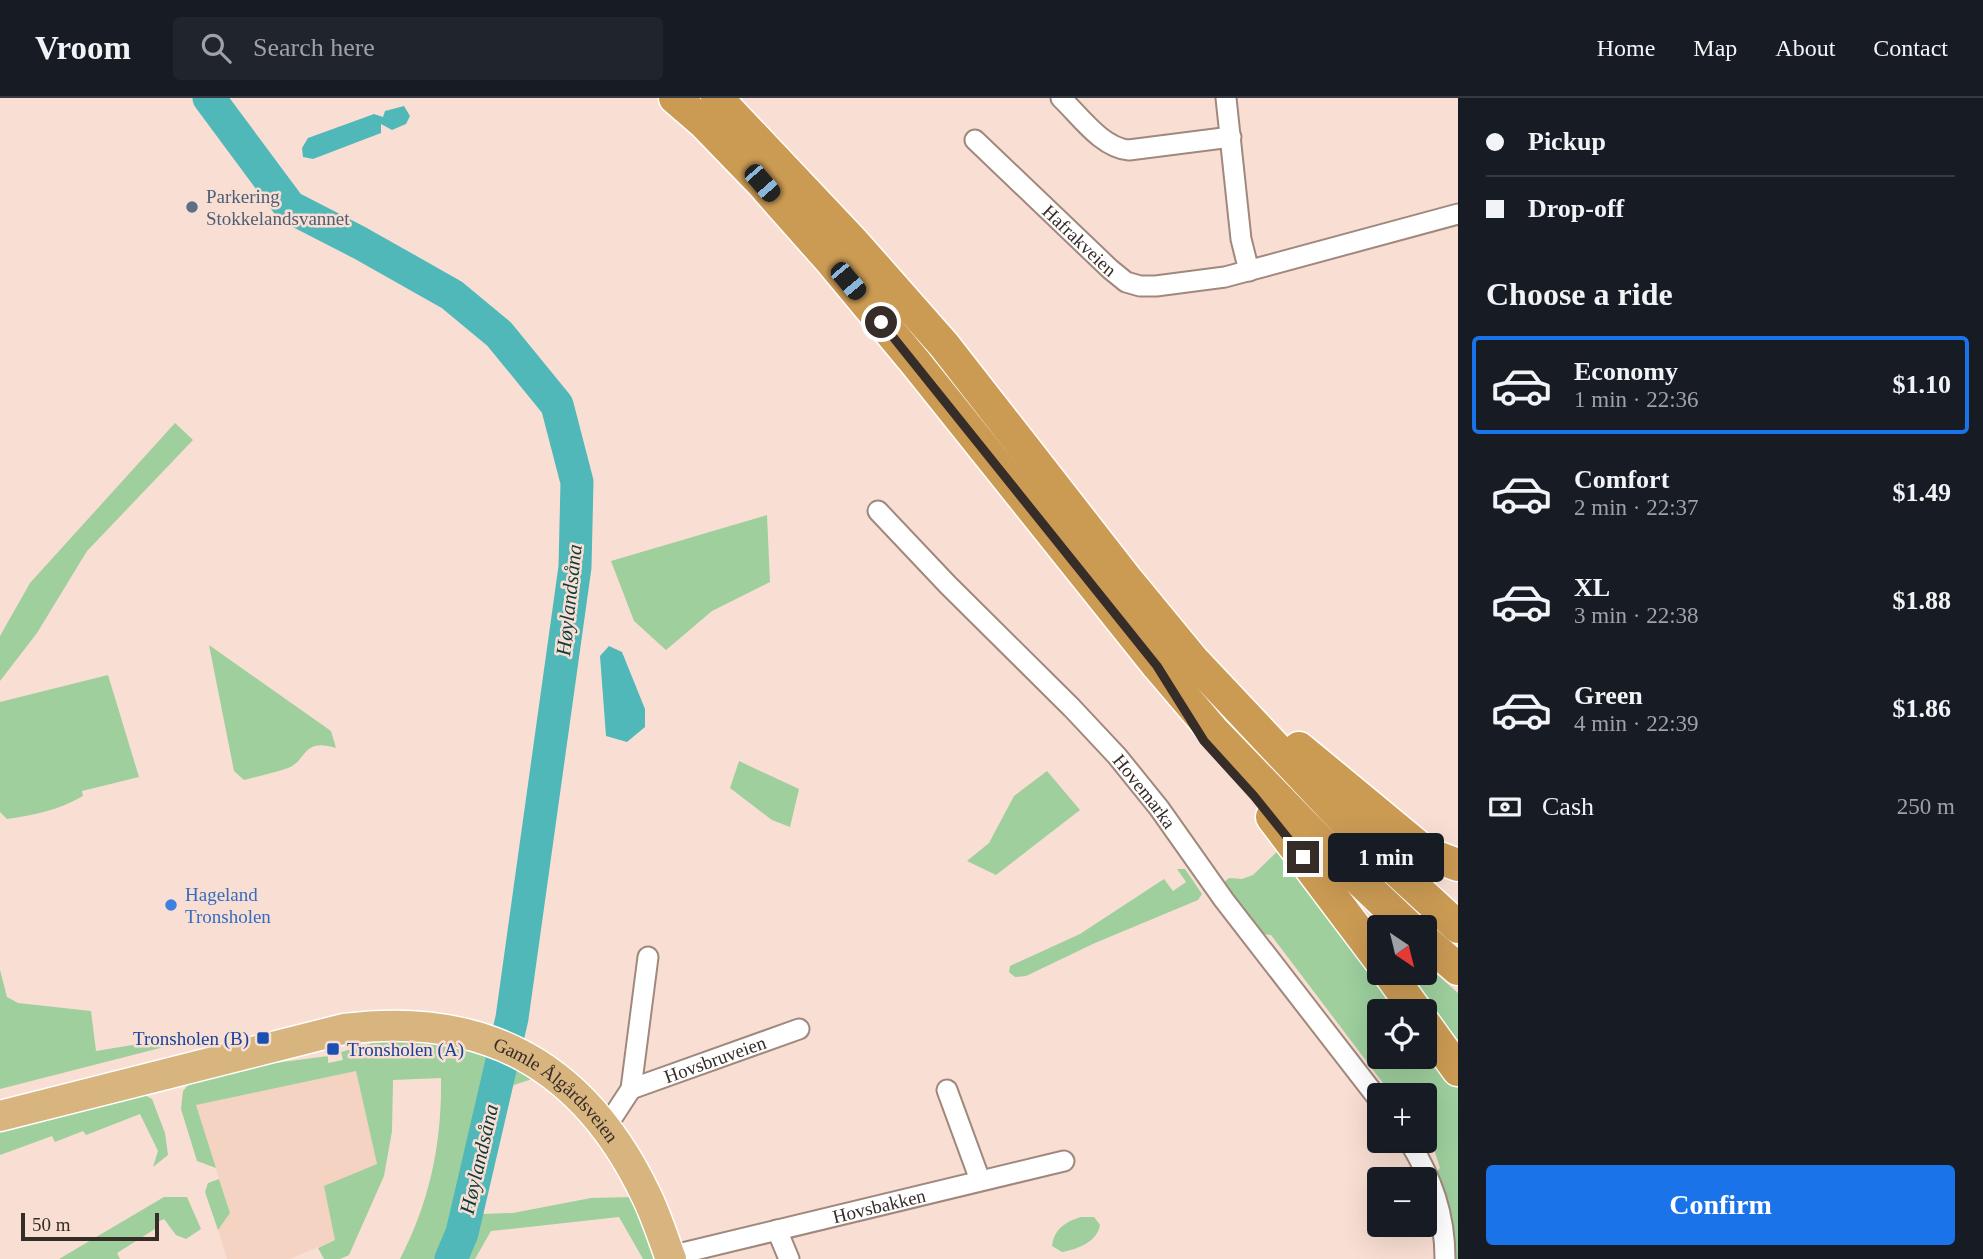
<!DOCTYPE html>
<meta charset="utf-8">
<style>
body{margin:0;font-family:Georgia,serif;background:#20242c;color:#f1f3f6;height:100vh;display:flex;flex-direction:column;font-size:26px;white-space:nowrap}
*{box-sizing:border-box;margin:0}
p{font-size:23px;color:#9ea1a6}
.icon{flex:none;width:38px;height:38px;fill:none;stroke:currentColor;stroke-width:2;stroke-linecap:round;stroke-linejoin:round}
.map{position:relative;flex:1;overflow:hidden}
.side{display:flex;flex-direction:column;background:#171b24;width:525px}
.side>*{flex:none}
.top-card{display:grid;align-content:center;height:154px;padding:0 28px;background:#171b24}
.needle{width:46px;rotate:145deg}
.buttons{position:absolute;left:1367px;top:817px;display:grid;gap:14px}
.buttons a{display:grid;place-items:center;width:70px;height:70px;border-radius:7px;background:#171b24;box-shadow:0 7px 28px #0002;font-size:35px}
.scale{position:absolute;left:21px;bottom:18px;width:138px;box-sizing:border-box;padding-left:7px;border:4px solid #362c28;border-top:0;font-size:19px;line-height:24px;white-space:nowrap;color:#362c28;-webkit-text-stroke:5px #f9dfd3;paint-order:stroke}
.end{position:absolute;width:32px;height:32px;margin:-16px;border:9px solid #362c28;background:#fff;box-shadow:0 0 0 4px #fff}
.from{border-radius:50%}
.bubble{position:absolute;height:49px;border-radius:7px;background:#171b24;box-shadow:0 7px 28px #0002;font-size:23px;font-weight:700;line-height:49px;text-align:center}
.car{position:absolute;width:21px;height:42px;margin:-21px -10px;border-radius:9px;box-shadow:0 0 5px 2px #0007;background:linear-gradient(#222 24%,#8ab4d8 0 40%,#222 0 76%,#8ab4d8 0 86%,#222 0)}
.top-card b{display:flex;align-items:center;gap:24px;height:66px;font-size:26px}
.top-card b+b{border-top:2px solid #363941}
.top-card i{width:18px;height:18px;background:#f1f3f6}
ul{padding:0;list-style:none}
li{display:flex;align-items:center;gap:21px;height:98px;margin:0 14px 10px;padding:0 14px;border:4px solid transparent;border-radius:7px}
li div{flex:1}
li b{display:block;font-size:26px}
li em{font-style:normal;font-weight:700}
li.current{border-color:#1a73e8}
li>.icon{width:63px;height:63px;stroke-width:1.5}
h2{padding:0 28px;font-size:32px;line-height:84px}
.pay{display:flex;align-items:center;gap:18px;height:77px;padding:0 28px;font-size:26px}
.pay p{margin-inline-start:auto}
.button{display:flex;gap:14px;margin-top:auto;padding:14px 28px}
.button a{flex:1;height:80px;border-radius:7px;background:#1a73e8;color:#fff;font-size:28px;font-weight:700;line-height:80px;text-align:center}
header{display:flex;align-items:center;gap:42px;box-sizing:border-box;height:98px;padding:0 35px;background:#171b24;border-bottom:2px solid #363941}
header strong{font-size:33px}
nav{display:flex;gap:38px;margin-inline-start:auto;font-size:24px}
.search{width:490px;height:63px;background:#20242c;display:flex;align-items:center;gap:18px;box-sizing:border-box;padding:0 24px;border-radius:7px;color:#9ea1a6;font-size:26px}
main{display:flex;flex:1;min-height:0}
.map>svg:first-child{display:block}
</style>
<header>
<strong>Vroom</strong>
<div class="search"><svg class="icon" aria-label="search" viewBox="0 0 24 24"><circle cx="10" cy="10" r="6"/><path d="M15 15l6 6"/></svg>Search here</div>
<nav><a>Home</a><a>Map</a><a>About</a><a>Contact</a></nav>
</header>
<main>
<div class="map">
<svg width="1458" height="1161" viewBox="0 0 1458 1161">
<rect width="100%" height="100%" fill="#f9dfd3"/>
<polygon fill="#f4d3c3" points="356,973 377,1066 335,1142 290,1161 227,1161 218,1132 230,1115 196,1007"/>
<g fill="#9ecf9d">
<polygon points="175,325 193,342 87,453 37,535 0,583 0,538 30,485"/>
<polygon points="767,417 770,484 712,513 666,552 634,523 611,463"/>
<path d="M209,547L331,633L336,650C302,639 307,663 288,670C274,675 259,678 244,682L234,673Z"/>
<path d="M108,577L139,679L82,693L83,698C59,712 34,717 7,721L0,714V604Z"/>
<polygon points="739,663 799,691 790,729 772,722 730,690"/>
<polygon points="1047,673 1080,712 996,777 967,763 989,745 1014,698"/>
<polygon points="1284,747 1407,913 1379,914 1379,959 1424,959 1425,938 1458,987 1458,1161 1452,1161 1443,1095 1437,1073 1440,1070 1434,1051 1425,1039 1424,998 1392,997 1271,837 1262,836 1222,786 1229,780 1242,781 1253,777"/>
<polygon points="1177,771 1185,771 1202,796 1198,802 1095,845 1026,878 1015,879 1009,874 1010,868 1080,836 1164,781 1173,793 1186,784"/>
<polygon points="1425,866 1458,895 1458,959 1398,875 1424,875"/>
<polygon points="0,872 7,899 18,905 91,913 96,953 169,941 168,948 0,991"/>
<path d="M397,938C444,944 494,949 532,981L508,989L490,1068L476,1107L481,1116L513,1115L591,1100L631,1099L661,1161H643L619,1119L491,1133L475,1161H400C430,1103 442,1045 441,980L393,982L392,1033L384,1078L349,1157L340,1161H324L318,1150L335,1142L324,1088L377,1066L356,973L196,1007L216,1070L197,1063L181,1011L183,993L193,981L244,969L328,958V965L343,962L341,954Z"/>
<polygon points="141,995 152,1001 165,1035 168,1057 153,1069 158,1053 140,1016 86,1037 83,1033 55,1044 52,1038 0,1057 0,1032"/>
<polygon points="219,1081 230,1115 218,1132 205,1094 208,1085"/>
<polygon points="164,1099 187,1099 201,1131 186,1141 176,1137 164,1121 155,1125 155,1131 117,1155 120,1161 59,1161"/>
<path d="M1081,1119H1094L1100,1127C1097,1144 1078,1151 1062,1154L1052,1148C1054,1131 1065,1124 1081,1119Z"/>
</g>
<g fill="#51b8ba">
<polygon points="404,8 410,18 406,26 392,32 381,26 381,35 313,61 303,59 302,50 308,40 374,16 383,19 385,13"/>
<polygon points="609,548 622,554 645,611 645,629 627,644 606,638 600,558"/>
</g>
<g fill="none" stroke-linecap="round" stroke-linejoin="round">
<polyline stroke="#51b8ba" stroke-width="33" points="209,0 290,109 360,145 452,197 499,236 557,307 577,384 575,469 512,920 462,1135 451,1161"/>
<defs>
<g id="minor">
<path d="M1061,0C1080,18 1102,50 1129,52L1231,39"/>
<polyline points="1226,0 1241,141 1249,173"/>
<path id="s1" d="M975,42L1110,171L1126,184L1140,188H1156L1225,179L1458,116"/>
<path id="s2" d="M878,413L948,487L1072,610L1117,658L1159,710L1224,802L1379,1002"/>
<path id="s3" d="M631,991L799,931"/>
<polyline points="947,992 980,1082"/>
<polyline points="603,1027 614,1017 631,991 648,859"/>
<path d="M1409,1043C1432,1081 1445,1116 1445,1161"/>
<polyline points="777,1132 789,1161"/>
<path id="s4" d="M670,1158L1064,1063"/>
</g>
<g id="primary">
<path id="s5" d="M0,1018L344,931C485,913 584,967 646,1097C656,1117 663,1140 671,1161"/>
</g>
<g id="trunk">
<polyline points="675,0 704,25 762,85 831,163 915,264 1158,568 1215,635 1334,758 1410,830"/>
<polyline points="717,0 854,145 944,247 1128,483 1193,562 1356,735 1458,829"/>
<polyline points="1299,650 1426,755 1458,767"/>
<polyline points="1272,719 1379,861"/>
<polyline points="1424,842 1458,871"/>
<polyline points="1389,875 1417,914"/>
<polyline points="1424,925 1458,972"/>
</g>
</defs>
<use href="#minor" stroke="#a0887d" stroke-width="23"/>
<use href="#primary" stroke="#fff" stroke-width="33"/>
<use href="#trunk" stroke="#fff" stroke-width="35"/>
<use href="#minor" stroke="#fff" stroke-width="19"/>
<use href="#primary" stroke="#d8b47f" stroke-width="30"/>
<use href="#trunk" stroke="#cb9b54" stroke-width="32"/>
</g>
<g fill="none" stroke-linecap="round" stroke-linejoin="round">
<polyline stroke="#362c28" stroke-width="9" points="881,224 1157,568 1204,643 1254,698 1303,759"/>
</g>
<circle fill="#5c6f8a" stroke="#f9dfd3" stroke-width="2.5" cx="192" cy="109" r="7"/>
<circle fill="#3f7fe0" stroke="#f9dfd3" stroke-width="2.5" cx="171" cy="807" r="7"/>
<g fill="#1a4fb4" stroke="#f9dfd3" stroke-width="2.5">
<rect x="256" y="933" width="14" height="14" rx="3.5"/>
<rect x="326" y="944" width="14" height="14" rx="3.5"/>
</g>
<g text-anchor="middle" stroke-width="5" stroke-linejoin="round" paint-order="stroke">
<g font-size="19" fill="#4e5e75" stroke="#f9dfd3" text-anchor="start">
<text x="206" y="105">Parkering<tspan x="206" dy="22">Stokkelandsvannet</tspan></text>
</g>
<g font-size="19" fill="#362c28" stroke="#f9dfd3">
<text dy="7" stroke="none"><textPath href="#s1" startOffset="145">Hafrakveien</textPath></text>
<text dy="7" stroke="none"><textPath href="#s2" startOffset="387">Hovemarka</textPath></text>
<text dy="7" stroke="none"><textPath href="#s3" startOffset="89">Hovsbruveien</textPath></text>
<text dy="7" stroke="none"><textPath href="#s5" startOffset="586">Gamle Ålgårdsveien</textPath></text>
<text dy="7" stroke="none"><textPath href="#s4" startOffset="215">Hovsbakken</textPath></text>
</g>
<g font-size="19" fill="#366cbe" stroke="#f9dfd3" text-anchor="start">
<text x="185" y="803">Hageland<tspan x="185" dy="22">Tronsholen</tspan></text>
</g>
<g font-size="19" fill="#164399" stroke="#f9dfd3" text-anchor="end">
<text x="249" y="947">Tronsholen (B)</text>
<text x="347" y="958" text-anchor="start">Tronsholen (A)</text>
</g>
<g font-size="21" font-style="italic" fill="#0b3c3d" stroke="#f9dfd3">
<text transform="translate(569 502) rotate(-84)" y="7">Høylandsåna</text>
<text transform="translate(479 1061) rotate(-77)" y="7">Høylandsåna</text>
</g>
</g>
</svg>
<div class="buttons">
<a><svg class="needle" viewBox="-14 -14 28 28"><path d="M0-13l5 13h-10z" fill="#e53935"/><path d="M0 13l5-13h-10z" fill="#9ea1a6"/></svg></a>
<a><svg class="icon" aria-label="locate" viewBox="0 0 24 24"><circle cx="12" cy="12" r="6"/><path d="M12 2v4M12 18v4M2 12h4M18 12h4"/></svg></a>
<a>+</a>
<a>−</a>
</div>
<div class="scale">50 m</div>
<i class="end from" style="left:881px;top:224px"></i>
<i class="end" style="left:1303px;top:759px"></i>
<div class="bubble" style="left:1328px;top:735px;width:116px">1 min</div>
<i class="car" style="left:762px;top:85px;rotate:139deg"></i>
<i class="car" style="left:848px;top:183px;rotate:140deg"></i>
</div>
<section class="side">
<div class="top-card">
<b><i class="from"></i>Pickup</b>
<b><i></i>Drop-off</b>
</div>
<h2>Choose a ride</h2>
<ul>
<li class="current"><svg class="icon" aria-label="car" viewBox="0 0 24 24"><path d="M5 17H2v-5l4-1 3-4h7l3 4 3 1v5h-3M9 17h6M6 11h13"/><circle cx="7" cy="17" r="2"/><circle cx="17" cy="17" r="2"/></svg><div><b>Economy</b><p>1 min · 22:36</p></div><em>$1.10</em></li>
<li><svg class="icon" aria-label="car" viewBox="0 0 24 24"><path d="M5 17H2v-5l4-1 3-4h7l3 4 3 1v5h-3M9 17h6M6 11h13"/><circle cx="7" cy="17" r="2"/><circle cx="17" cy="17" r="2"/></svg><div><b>Comfort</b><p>2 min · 22:37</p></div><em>$1.49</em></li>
<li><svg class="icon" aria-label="car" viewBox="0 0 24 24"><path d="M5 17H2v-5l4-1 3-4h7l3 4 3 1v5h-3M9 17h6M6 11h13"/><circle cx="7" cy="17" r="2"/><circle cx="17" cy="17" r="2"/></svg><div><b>XL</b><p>3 min · 22:38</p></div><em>$1.88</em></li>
<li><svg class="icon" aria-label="car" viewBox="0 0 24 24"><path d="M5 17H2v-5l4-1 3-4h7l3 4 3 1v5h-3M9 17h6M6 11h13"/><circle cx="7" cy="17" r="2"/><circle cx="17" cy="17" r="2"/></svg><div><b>Green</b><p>4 min · 22:39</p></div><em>$1.86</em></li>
</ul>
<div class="pay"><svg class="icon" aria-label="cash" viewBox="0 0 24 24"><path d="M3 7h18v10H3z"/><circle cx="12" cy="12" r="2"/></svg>Cash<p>250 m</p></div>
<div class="button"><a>Confirm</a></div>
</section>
</main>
